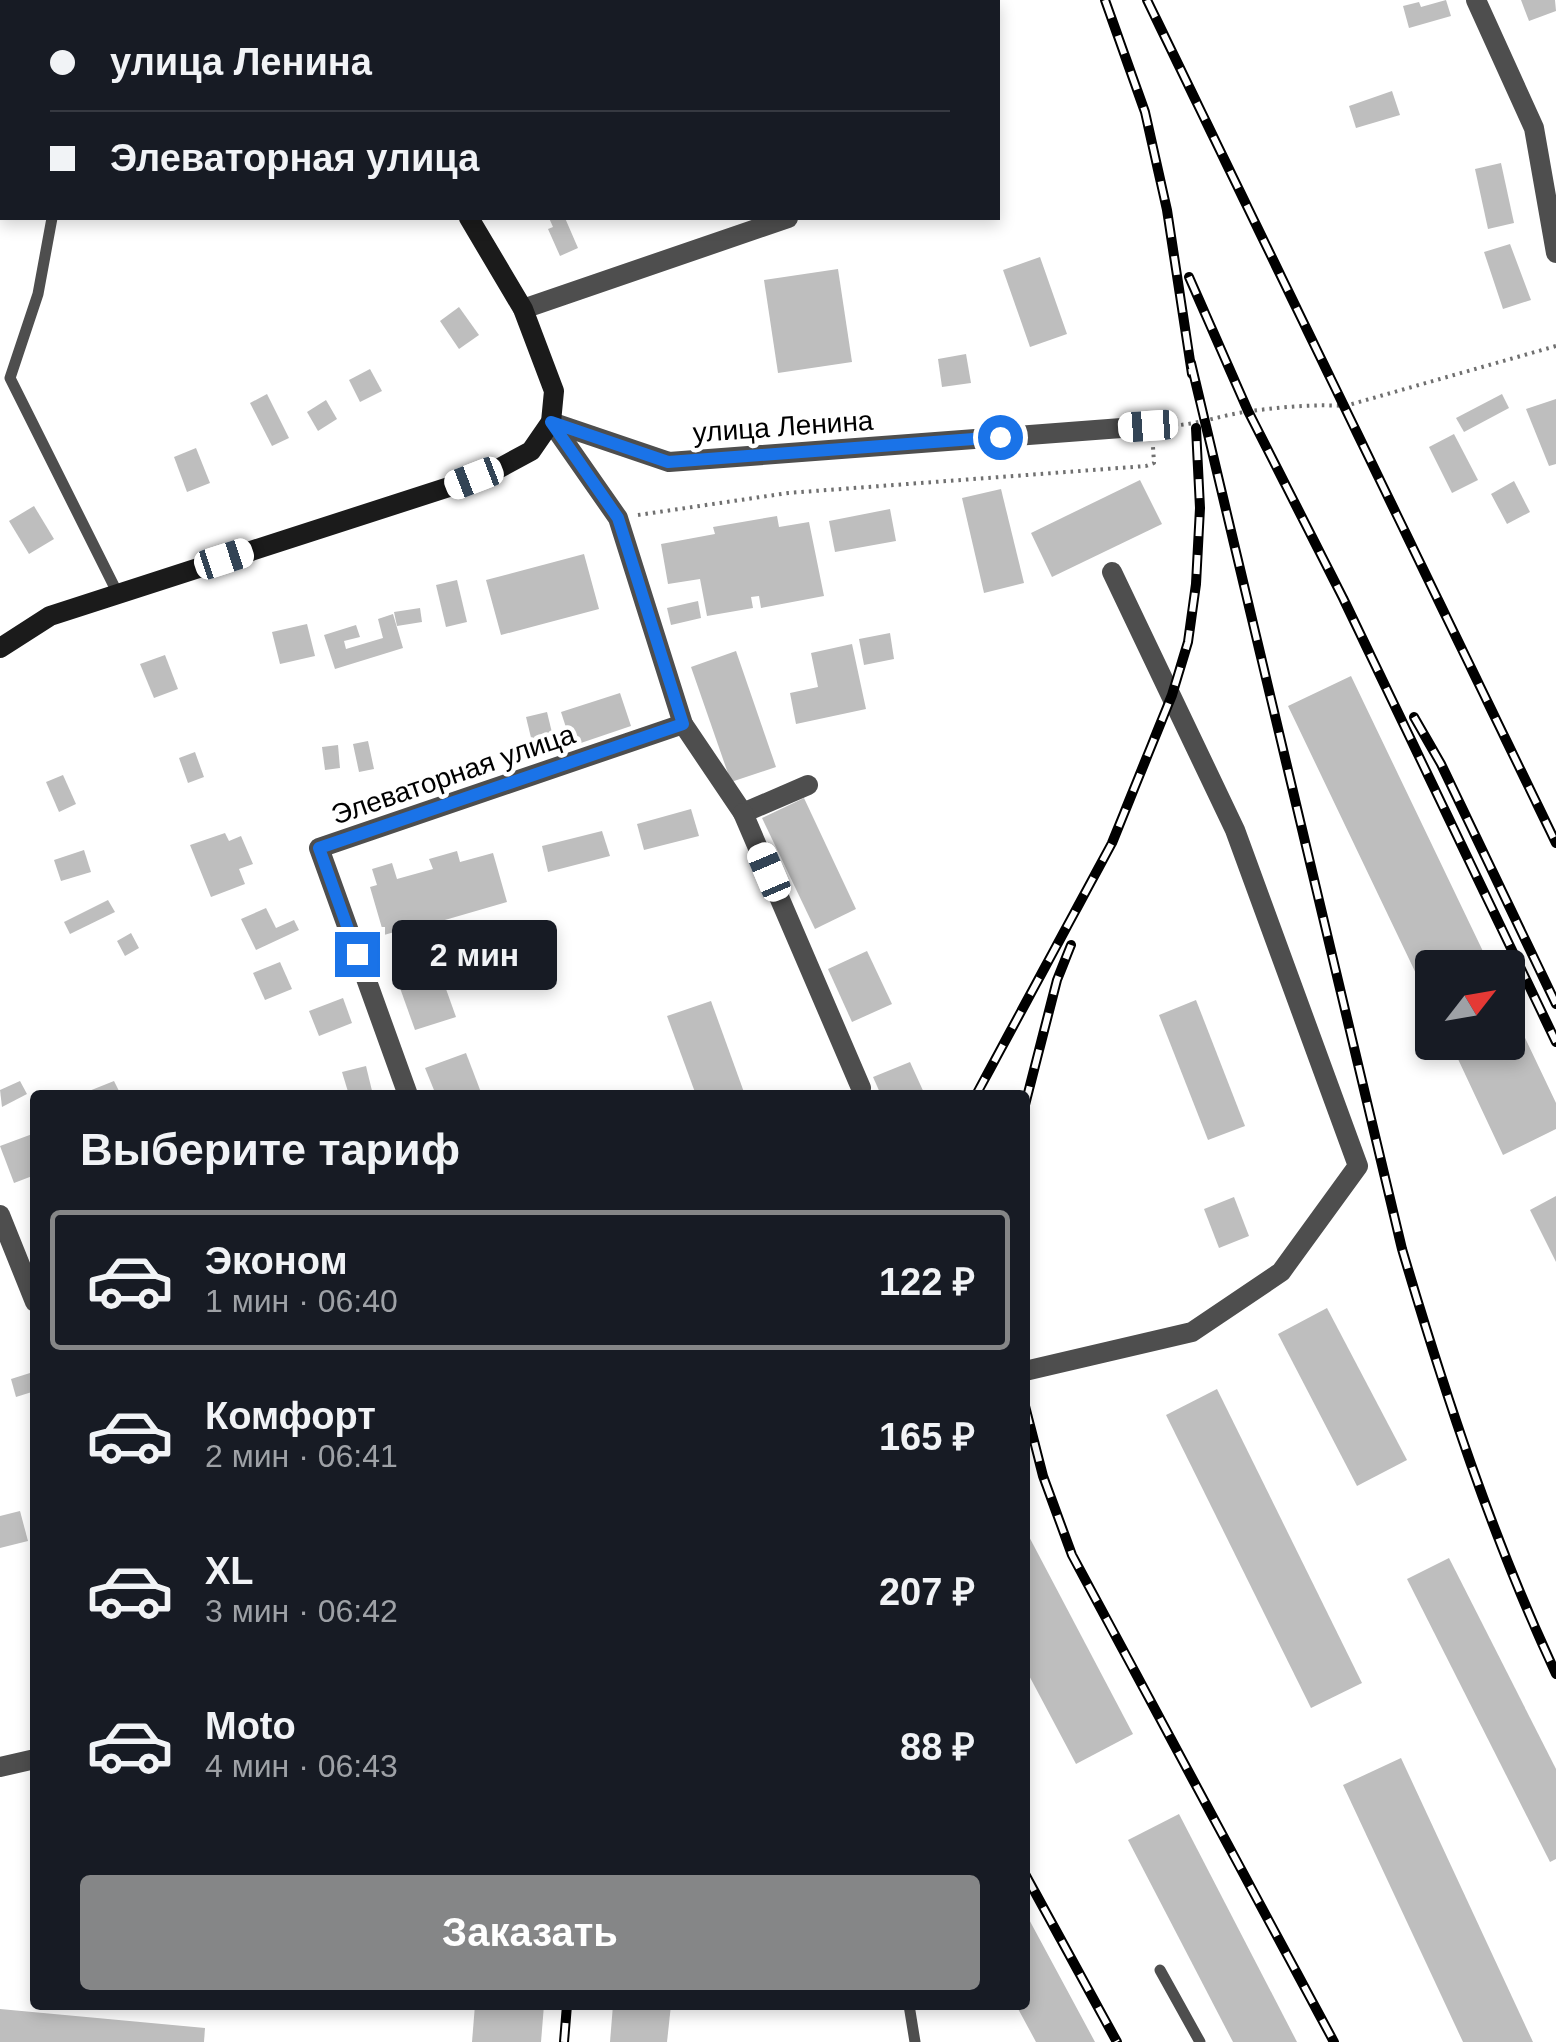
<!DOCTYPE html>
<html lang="ru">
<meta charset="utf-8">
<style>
body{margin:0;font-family:Helvetica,sans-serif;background:#242831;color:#f1f3f6;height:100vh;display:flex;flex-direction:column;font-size:38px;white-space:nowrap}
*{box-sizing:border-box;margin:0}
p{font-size:32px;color:#9ea1a6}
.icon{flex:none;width:55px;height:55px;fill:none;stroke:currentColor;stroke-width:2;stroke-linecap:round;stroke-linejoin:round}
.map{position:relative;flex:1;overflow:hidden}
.sheet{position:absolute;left:30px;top:1090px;width:1000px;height:920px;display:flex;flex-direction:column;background:#171b24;border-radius:10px;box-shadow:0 5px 15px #0003}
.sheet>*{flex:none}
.top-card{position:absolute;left:0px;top:0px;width:1000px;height:220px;box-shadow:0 5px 15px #0003;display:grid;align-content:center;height:220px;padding:0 50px;background:#171b24}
.needle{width:65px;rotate:59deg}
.tools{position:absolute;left:1415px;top:950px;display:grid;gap:20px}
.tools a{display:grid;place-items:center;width:110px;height:110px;border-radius:10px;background:#171b24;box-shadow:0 5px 15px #0003;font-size:50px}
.end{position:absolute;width:45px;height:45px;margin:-22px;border:12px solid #1a73e8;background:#fff;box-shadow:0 0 0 5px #fff}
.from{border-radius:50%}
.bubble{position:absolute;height:70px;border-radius:10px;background:#171b24;box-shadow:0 5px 15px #0003;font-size:32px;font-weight:800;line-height:70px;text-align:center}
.car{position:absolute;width:30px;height:60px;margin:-30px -15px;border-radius:12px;box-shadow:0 0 8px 2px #0007;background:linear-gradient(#fff 24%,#345 0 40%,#fff 0 76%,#345 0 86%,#fff 0)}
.top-card b{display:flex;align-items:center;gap:35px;height:95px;font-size:38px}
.top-card b+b{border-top:2px solid #363941}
.top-card i{width:25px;height:25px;background:#f1f3f6}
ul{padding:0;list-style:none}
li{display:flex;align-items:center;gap:30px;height:140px;margin:0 20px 15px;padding:0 30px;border:5px solid transparent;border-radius:10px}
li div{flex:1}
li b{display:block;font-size:38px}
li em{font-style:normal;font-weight:800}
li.active{border-color:#858687}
li>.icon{width:90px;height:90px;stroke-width:1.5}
h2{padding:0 50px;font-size:45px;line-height:120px}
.button{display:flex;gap:20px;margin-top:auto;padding:20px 50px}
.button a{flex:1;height:115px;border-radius:10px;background:#858687;color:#fff;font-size:40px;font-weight:800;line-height:115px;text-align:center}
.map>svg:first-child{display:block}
</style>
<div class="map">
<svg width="1556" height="2042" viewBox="0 0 1556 2042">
<rect width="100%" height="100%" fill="#fff"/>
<g fill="#bebebe">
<polygon points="1446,0 1451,16 1409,28 1403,6 1419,2 1421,7"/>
<polygon points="1521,0 1555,0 1556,11 1529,21"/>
<polygon points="1392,91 1400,115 1356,128 1349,106"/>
<polygon points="1501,163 1514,223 1488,229 1475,169"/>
<polygon points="549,218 565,218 578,248 560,256 548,229 553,227"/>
<polygon points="1510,244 1531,300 1503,309 1484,252"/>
<polygon points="1040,257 1067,334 1030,347 1003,270"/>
<polygon points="838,269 852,362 778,373 764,280"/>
<polygon points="459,307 479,335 459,349 440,321"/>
<polygon points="966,354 971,383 942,387 938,359"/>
<polygon points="370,369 382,391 360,402 349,380"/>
<polygon points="267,394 289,438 272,446 250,403"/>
<polygon points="1502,394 1509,408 1464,432 1456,418"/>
<polygon points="1556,399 1556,464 1549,466 1526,409"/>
<polygon points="326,400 337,419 318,431 307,412"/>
<polygon points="1454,434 1478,480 1452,493 1429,447"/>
<polygon points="196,448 210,483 187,492 174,457"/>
<polygon points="1140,480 1162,524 1052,577 1031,533"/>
<polygon points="1514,481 1530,512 1507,524 1491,494"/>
<polygon points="1001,489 1024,583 984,593 962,498"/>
<polygon points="34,506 54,539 29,554 9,521"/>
<polygon points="890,509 896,541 835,552 829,521"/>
<polygon points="777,516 779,527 809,522 824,596 761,608 759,596 751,597 753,608 707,616 700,579 668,584 661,544 715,534 713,527"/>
<polygon points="584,554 599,609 501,635 486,580"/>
<polygon points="457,580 467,622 446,627 436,585"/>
<polygon points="698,601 701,618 671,625 667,608"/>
<polygon points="420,608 422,622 397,626 394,612"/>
<polygon points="393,614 403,648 335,669 324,635 356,625 360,637 344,641 346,649 383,638 378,619"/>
<polygon points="307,624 315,656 280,664 272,632"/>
<polygon points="890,633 894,659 864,665 859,639"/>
<polygon points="852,644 866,709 796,724 790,693 818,687 811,653"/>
<polygon points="736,651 776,767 731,782 691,667"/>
<polygon points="165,655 178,689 154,698 140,664"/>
<polygon points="1351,676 1491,968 1432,968 1432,1007 1288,706"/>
<polygon points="620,693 631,726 572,746 561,712"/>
<polygon points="547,712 555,745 534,750 526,717"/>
<polygon points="368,741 374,769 359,772 353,744"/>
<polygon points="338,745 340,768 325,770 322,747"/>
<polygon points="195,752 204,777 188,783 179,758"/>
<polygon points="63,775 76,804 59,812 46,782"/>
<polygon points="804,798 856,909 815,929 762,818"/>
<polygon points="691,809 699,836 644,850 637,824"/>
<polygon points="602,831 610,856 548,872 542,846"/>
<polygon points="225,833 229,841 241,836 253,864 239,869 245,884 211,897 190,845"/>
<polygon points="84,850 91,872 61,881 54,860"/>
<polygon points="457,851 460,862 493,853 507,902 438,922 444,944 405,955 398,931 384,935 370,887 377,885 372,869 392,863 397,879 433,869 429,859"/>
<polygon points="108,900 115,912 70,934 64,922"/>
<polygon points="266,908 276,928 294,920 299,930 256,950 241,919"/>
<polygon points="131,933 139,948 125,956 117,941"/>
<polygon points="867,951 892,1004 852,1022 828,969"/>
<polygon points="436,961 456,1017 415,1030 395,974"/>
<polygon points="280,962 292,989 265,1000 253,973"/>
<polygon points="343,998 352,1023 319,1036 309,1011"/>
<polygon points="1196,1000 1245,1126 1208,1140 1159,1015"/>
<polygon points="711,1001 745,1095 696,1095 667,1016"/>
<polygon points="1508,1002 1556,1103 1556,1129 1503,1155 1450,1042 1508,1042"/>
<polygon points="466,1053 482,1095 436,1095 425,1068"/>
<polygon points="910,1062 925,1095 881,1095 873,1077"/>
<polygon points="366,1066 373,1095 349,1095 342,1072"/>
<polygon points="20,1081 27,1094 2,1107 0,1090"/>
<polygon points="114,1081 121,1095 79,1095"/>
<polygon points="35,1133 35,1175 14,1183 0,1146"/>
<polygon points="1556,1196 1556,1262 1530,1210"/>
<polygon points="1234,1197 1249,1236 1219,1248 1204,1209"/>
<polygon points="1327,1308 1407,1460 1357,1486 1278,1334"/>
<polygon points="30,1373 35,1391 16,1397 11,1379"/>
<polygon points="1217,1389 1362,1683 1311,1708 1166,1415"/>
<polygon points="20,1511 28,1541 0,1548 0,1516"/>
<polygon points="1025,1529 1133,1734 1076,1764 1025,1668"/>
<polygon points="1449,1558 1556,1769 1556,1859 1550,1862 1407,1579"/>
<polygon points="1401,1758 1533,2042 1463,2042 1343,1785"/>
<polygon points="1179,1814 1297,2042 1233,2042 1128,1840"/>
<polygon points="1025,1912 1095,2042 1036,2042 1016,2005 1025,2005"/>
<polygon points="475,2005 544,2005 541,2042 472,2042"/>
<polygon points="613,2005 671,2005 667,2042 610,2042"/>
<polygon points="0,2009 205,2028 204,2042 0,2042"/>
</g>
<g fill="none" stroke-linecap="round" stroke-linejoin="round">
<g stroke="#707070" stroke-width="4" stroke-dasharray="2.5 5" stroke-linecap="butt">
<path d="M1166,426C1199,425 1220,415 1251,411C1282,407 1314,404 1345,406L1556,346"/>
<polyline points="638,515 788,493 1146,466 1154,463 1153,447"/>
</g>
<g stroke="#4e4e4e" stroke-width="11">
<polyline points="443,2 447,0"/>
<polyline points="52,218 38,294 10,378 118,594"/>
<polyline points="1160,1970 1200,2042"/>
<polyline points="909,2005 915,2042"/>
</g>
<g stroke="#4e4e4e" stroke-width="20">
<polyline points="1476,0 1534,128 1556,253"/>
<polyline points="523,309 788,218"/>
<polyline points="551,422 669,462 1148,426"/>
<polyline points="551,422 618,518 683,724 743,813 808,785"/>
<polyline points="743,813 861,1088"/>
<polyline points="408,1095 319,848 683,724"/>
<polyline points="0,1215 35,1302"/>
<polyline points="1025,1371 1192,1332 1281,1272 1358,1166 1235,830 1112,572"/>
<polyline points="0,1767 35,1759"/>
</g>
<g stroke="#1b1b1b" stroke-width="20">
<polyline points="346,0 347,2"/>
<polyline points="0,648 50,616 452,486 496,470 531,451 551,422 554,391 523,309 469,218"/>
</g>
<defs>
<g id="rail">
<polyline points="1105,0 1145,112 1167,210 1192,374"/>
<polyline points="1147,0 1556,843"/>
<polyline points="1189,277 1248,411 1343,598 1556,1042"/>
<path d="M1191,363L1402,1249C1445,1394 1492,1537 1556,1674"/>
<polyline points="1414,717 1441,764 1556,1004"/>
<polyline points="976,1095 1112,843 1172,695 1188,642 1196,584 1200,508 1196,428"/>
<polyline points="1025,1105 1057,980 1071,945"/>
<polyline points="1025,1406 1043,1476 1072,1555 1334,2042"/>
<polyline points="1025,1874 1117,2042"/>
<polyline points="564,2042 567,2005"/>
</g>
</defs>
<use href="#rail" stroke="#000" stroke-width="10"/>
<use href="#rail" stroke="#fff" stroke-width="6" stroke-dasharray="19" stroke-linecap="butt"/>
</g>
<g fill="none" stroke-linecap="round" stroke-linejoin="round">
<polyline stroke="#1a73e8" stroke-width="12" points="357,954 319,848 683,724 618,518 551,422 668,462 1000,437"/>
</g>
<g text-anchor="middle" stroke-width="9" stroke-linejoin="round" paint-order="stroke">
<g font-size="28" fill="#000" stroke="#fff">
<text transform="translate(783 426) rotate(-4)" y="10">улица Ленина</text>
<text transform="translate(453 774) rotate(-19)" y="10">Элеваторная улица</text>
</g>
</g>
</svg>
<div class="tools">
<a><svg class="needle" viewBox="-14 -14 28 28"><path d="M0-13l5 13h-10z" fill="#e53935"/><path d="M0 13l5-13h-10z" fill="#9ea1a6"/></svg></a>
</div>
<i class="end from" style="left:1000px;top:437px"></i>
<i class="end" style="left:357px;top:954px"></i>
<div class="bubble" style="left:392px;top:920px;width:165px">2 мин</div>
<i class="car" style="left:1148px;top:426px;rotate:266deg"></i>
<i class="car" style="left:474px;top:478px;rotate:249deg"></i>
<i class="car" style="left:224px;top:559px;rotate:72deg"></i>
<i class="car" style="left:769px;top:872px;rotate:337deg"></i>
<div class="top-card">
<b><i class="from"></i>улица Ленина</b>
<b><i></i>Элеваторная улица</b>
</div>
<section class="sheet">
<h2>Выберите тариф</h2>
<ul>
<li class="active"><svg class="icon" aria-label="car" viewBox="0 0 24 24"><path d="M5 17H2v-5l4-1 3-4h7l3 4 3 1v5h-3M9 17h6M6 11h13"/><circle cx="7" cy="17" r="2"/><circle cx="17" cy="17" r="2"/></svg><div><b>Эконом</b><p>1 мин · 06:40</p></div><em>122 ₽</em></li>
<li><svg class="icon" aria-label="car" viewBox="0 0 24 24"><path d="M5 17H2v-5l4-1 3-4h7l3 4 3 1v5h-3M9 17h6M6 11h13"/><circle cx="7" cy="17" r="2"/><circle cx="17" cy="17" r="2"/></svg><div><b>Комфорт</b><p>2 мин · 06:41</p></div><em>165 ₽</em></li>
<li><svg class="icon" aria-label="car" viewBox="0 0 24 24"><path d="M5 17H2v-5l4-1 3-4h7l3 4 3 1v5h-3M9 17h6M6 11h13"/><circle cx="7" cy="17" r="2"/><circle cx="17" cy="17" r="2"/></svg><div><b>XL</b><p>3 мин · 06:42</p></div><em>207 ₽</em></li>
<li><svg class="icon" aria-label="car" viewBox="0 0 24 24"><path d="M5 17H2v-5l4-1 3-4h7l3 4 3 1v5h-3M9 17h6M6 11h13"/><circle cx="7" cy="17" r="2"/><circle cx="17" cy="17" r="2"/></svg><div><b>Moto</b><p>4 мин · 06:43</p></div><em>88 ₽</em></li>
</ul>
<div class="button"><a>Заказать</a></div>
</section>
</div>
